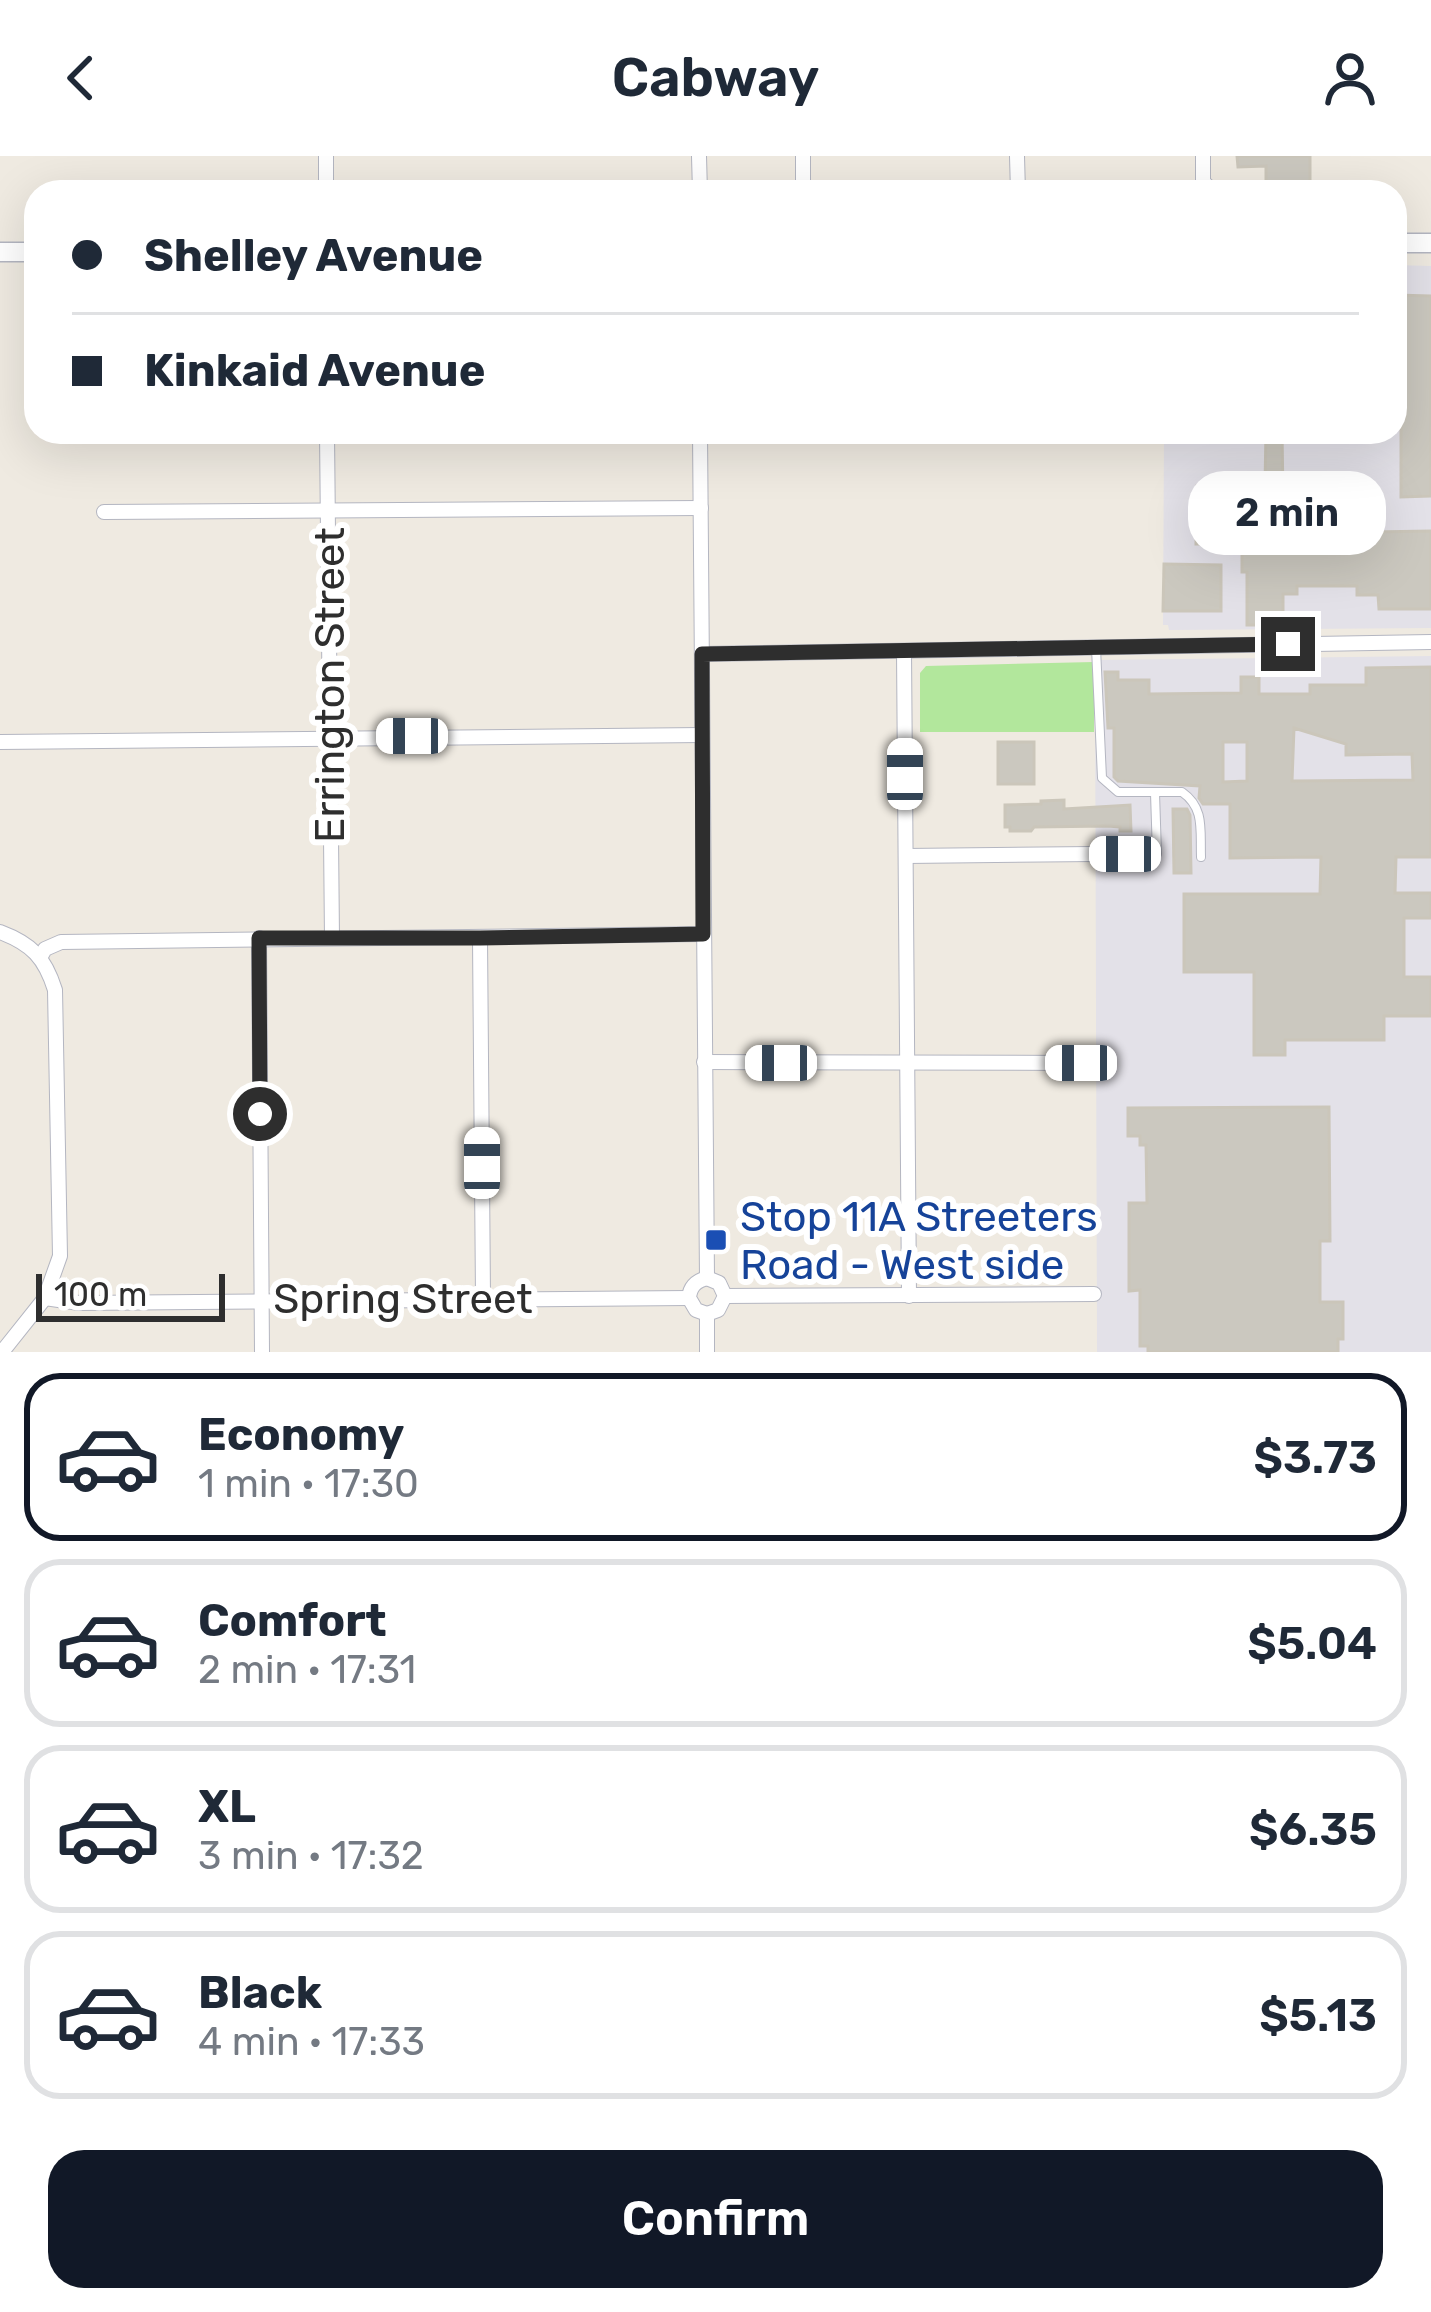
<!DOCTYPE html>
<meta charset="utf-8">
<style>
body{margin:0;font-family:Rubik,sans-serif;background:#f2f2f3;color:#1f2937;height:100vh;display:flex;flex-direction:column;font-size:45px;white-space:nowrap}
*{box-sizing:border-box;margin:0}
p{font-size:39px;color:#747a83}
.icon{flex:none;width:66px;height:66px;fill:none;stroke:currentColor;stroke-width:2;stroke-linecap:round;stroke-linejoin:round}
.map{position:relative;height:1196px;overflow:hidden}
.details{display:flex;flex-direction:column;background:#fff;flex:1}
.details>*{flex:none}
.banner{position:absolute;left:24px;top:24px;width:1383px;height:264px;border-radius:36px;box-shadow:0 12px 48px #0002;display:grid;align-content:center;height:264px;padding:0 48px;background:#fff}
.scale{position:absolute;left:36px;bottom:30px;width:189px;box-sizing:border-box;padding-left:12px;border:6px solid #2e2e2e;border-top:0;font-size:33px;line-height:42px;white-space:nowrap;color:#2e2e2e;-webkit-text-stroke:9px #fff;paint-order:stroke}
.end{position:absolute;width:54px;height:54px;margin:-27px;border:15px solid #2e2e2e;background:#fff;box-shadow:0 0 0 6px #fff}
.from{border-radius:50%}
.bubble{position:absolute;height:84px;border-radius:36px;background:#fff;box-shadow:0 12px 48px #0002;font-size:39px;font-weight:600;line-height:84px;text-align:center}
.car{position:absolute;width:36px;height:72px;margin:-36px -18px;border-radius:15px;box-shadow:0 0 9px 3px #0007;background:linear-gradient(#fff 24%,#345 0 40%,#fff 0 76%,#345 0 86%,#fff 0)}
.banner b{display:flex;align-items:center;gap:42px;height:114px;font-size:45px}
.banner b+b{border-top:3px solid #e0e1e3}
.banner i{width:30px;height:30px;background:#1f2937}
ul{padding:21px 0 0;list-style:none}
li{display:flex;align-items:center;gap:36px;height:168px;margin:0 24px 18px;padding:0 24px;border:6px solid #e0e1e3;border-radius:36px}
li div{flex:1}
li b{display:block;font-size:45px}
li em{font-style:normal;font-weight:600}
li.active{border-color:#111827}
li>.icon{width:108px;height:108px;stroke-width:1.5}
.action{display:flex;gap:24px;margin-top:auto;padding:24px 48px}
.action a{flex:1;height:138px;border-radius:36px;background:#111827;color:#fff;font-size:48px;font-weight:600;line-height:138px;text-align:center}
header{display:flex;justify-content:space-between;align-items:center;height:156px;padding:0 48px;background:#fff;font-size:54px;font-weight:600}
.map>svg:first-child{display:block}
</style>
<header><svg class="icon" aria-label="back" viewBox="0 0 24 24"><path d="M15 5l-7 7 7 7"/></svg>Cabway<svg class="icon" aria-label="person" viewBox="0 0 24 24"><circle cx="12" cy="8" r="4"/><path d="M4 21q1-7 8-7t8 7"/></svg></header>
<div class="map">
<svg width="1431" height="1196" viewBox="0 0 1431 1196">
<rect width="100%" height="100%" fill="#efeae1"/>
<g fill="#e3e1e8">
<polygon points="1395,109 1431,110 1431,472 1169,474 1168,469 1163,469 1164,276 1395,276"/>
<polygon points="1431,500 1431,1196 1097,1196 1095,504"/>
</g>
<polygon fill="#b2e79c" points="1094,506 1094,576 920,576 920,517 926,510"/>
<g fill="#cbc8bf" stroke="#cbc6ba" stroke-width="3" fill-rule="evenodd">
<polygon points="1237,0 1310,0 1310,36 1266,36 1266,10 1238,11"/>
<polygon points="1395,139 1431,140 1431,340 1401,341 1401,269 1395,269 1395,193 1398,193"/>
<polygon points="1266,276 1282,276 1283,341 1372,342 1372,376 1431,375 1431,453 1379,453 1378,439 1357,439 1357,430 1297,430 1297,438 1283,438 1283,469 1247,469 1247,416 1242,416 1242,388 1196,388 1197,330 1265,329"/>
<polygon points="1164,408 1221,409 1221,455 1163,455"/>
<path d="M1431,511V701H1396L1395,737H1431V762H1404V821H1431V860H1384V884H1285V899H1254V816H1184V738H1320L1321,701L1230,702V648H1203L1199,642L1200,630L1118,625L1114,621V572H1108L1105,516H1118V524H1149V538L1241,537V521H1259V538H1310V529H1366V512ZM1294,572L1346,588V599L1412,598L1413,624L1292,625ZM1223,586H1247V625L1223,626Z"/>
<rect x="998" y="586" width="36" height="42"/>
<polygon points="1064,644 1064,653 1130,649 1131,675 1120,675 1120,671 1108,670 1034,671 1031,675 1010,675 1010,671 1005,671 1005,649 1041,648 1041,645"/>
<polygon points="1173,653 1187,653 1190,659 1191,717 1174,717"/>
<polygon points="1329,951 1330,1085 1320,1085 1320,1146 1343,1146 1343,1183 1338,1183 1338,1196 1148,1196 1148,1190 1140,1190 1140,1134 1129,1135 1129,1047 1147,1047 1146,989 1140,989 1140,980 1128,980 1128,952"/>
</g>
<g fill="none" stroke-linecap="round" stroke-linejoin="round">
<defs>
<g id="service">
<path d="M1096,492L1102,622L1118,636H1182C1205,652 1200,674 1201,701"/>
<polyline points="1095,698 1157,698 1155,637"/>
</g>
<g id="minor">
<polyline points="326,0 326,36"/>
<polyline points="699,0 700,36"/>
<polyline points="803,0 803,36"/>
<polyline points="1017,0 1018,36"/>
<polyline points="1203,0 1203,26 1214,36"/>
<polyline points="327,276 332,782"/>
<polyline points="700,276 707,1122"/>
<polyline points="104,356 701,352"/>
<polyline points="904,495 909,1140"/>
<polyline points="702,498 1431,486"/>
<polyline points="0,586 702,579"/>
<polyline points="906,700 1094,698"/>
<path d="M0,776C32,788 45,802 55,834L60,1100L45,1142L2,1196"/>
<polyline points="259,782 262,1196"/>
<polyline points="480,782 483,1141"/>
<polyline points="41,800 45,793 61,786 703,778"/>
<polyline points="704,906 1081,907"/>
<polyline points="725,1140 1094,1138"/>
<polyline points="45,1142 79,1147 689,1142"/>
<path d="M707,1158L696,1154L689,1142C690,1130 696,1125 707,1122"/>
<polyline points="707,1158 718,1154 725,1140 719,1127 707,1122"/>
<polyline points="707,1158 707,1196"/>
</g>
<g id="tertiary">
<polyline points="1395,87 1431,87"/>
<polyline points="0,96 36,96"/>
</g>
</defs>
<use href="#service" stroke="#b4b6c1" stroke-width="10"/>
<use href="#minor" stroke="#b4b6c1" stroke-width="16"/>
<use href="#tertiary" stroke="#b4b6c1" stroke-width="21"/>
<use href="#service" stroke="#fff" stroke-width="8"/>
<use href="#minor" stroke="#fff" stroke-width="14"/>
<use href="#tertiary" stroke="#fff" stroke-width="18"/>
</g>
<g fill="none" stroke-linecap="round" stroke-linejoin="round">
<polyline stroke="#2e2e2e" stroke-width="15" points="260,958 259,782 480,782 703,778 702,498 1288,488"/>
</g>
<rect fill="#1a4fb4" stroke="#fff" stroke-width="4.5" x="704" y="1072" width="24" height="24" rx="6"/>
<g text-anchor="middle" stroke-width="12" stroke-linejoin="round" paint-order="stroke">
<g font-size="42" fill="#2e2e2e" stroke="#fff">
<text transform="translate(329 529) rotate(-90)" y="15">Errington Street</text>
<text x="403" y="1157">Spring Street</text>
</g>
<g font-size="42" fill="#164399" stroke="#fff" text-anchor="start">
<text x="740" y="1075">Stop 11A Streeters<tspan x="740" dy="48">Road - West side</tspan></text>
</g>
</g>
</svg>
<div class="scale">100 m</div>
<i class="end from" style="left:260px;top:958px"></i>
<i class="end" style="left:1288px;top:488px"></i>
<div class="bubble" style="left:1188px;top:315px;width:198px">2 min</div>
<i class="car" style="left:412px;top:580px;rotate:270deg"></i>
<i class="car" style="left:905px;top:618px;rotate:0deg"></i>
<i class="car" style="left:1125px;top:698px;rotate:270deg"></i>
<i class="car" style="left:781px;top:907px;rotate:270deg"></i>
<i class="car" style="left:1081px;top:907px;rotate:270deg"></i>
<i class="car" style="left:482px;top:1007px;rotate:0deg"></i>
<div class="banner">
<b><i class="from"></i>Shelley Avenue</b>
<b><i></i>Kinkaid Avenue</b>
</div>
</div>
<section class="details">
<ul>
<li class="active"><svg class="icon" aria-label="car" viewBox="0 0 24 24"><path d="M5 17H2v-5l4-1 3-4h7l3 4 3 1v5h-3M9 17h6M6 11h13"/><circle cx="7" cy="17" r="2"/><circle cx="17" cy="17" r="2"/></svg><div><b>Economy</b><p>1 min · 17:30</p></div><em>$3.73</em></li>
<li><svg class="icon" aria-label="car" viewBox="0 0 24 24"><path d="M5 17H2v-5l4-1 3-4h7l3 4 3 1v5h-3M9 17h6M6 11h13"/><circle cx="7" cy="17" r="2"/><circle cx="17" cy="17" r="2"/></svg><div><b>Comfort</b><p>2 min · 17:31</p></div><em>$5.04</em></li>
<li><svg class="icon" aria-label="car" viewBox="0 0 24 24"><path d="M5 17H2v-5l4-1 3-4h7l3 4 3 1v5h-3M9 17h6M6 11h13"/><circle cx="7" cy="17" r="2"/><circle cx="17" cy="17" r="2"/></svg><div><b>XL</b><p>3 min · 17:32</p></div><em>$6.35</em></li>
<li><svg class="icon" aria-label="car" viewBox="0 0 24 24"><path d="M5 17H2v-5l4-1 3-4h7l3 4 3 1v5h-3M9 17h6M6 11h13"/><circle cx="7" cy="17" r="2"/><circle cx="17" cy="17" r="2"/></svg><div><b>Black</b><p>4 min · 17:33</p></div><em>$5.13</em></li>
</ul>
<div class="action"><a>Confirm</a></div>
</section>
